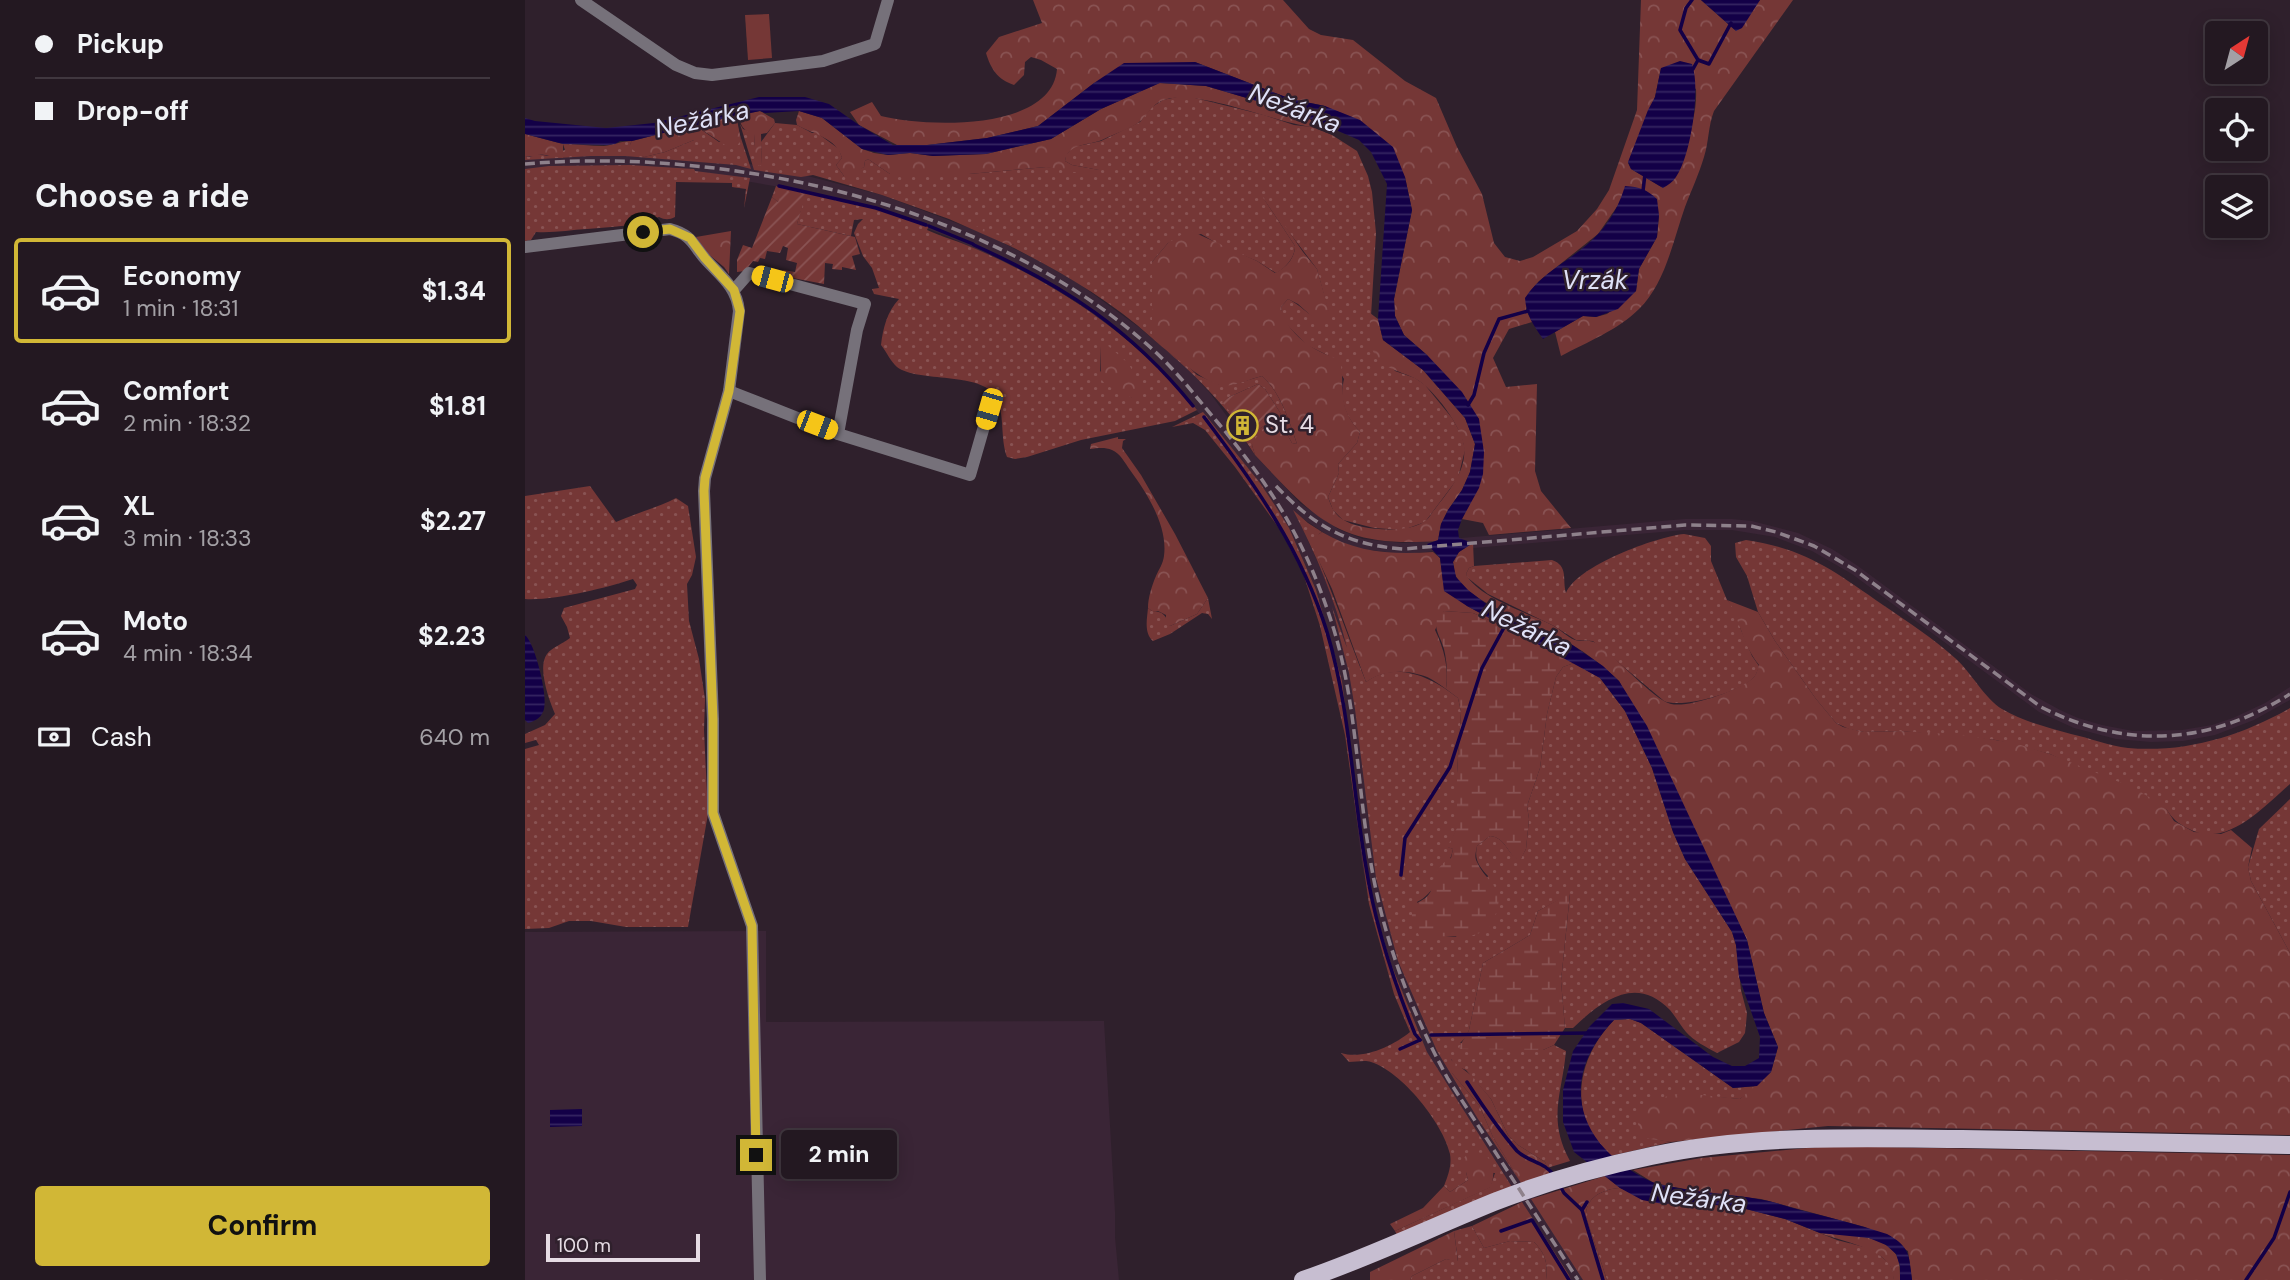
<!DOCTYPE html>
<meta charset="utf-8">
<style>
body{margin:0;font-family:"DM Sans",sans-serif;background:#2f252e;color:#f1f3f6;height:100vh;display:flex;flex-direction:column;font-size:26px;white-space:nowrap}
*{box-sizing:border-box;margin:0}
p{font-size:23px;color:#a3a0a5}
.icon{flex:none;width:38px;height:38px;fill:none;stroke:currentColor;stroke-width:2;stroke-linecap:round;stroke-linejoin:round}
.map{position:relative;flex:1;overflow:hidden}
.side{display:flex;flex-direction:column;background:#231821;width:525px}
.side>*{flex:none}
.top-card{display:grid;align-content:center;height:154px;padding:0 35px;background:#231821}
.needle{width:46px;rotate:36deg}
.fabs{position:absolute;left:1680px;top:21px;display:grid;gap:14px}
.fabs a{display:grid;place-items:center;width:63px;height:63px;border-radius:7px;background:#231821;box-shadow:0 4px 18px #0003,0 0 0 2px #40373f;font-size:35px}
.scale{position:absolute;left:21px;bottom:18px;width:154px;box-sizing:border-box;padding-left:7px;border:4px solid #e6dce4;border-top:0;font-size:19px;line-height:24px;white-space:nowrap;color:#e6dce4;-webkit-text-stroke:5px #2f202c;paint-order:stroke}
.end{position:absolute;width:32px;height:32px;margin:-16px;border:9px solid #d1b736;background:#111;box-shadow:0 0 0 4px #111}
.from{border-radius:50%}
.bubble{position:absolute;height:49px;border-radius:7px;background:#231821;box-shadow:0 4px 18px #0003,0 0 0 2px #40373f;font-size:23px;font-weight:700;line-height:49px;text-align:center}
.car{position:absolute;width:21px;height:42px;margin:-21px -10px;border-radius:9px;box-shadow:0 0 5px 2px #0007;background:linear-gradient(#f5c518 24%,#345 0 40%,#f5c518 0 76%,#345 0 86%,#f5c518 0)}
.top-card b{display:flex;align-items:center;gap:24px;height:66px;font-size:26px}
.top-card b+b{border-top:2px solid #40373f}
.top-card i{width:18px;height:18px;background:#f1f3f6}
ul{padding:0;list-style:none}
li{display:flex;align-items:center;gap:21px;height:105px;margin:0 14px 10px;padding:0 21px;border:4px solid transparent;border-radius:7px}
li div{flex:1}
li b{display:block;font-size:26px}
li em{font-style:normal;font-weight:700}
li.current{border-color:#d1b736}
li>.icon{width:63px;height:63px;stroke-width:1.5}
h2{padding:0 35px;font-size:32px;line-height:84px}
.pay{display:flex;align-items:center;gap:18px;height:77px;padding:0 35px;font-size:26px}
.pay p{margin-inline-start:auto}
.primary-button{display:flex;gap:14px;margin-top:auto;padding:14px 35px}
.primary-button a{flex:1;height:80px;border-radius:7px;background:#d1b736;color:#111;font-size:28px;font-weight:700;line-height:80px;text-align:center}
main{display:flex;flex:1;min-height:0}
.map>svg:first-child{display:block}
</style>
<main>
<section class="side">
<div class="top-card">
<b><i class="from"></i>Pickup</b>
<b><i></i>Drop-off</b>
</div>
<h2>Choose a ride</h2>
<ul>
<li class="current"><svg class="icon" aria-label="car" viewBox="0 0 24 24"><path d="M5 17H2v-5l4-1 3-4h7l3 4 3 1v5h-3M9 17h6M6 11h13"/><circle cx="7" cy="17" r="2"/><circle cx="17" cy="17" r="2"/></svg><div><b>Economy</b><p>1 min · 18:31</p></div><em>$1.34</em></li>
<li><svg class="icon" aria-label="car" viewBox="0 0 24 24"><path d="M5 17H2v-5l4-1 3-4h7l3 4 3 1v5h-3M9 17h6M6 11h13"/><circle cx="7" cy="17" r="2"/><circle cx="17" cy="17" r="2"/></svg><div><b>Comfort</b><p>2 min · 18:32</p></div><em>$1.81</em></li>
<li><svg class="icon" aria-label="car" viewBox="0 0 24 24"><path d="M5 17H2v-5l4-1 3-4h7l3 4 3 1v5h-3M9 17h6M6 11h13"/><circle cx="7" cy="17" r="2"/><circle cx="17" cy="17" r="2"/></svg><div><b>XL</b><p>3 min · 18:33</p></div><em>$2.27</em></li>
<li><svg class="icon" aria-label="car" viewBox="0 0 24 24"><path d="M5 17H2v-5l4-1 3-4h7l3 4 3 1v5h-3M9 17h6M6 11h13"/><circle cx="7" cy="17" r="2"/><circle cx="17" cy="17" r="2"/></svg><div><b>Moto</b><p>4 min · 18:34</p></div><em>$2.23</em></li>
</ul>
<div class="pay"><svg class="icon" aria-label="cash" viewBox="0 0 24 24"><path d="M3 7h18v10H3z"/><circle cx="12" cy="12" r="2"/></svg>Cash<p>640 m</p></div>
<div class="primary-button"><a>Confirm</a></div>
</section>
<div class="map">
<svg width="1765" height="1280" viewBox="0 0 1765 1280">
<defs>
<pattern id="grass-dots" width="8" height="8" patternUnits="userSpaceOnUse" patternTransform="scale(1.75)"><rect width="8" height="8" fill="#753736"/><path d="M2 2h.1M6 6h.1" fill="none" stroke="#895353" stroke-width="1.8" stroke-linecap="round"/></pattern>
<pattern id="forest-crowns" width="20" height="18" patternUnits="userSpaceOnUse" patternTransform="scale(1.75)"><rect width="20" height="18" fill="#753736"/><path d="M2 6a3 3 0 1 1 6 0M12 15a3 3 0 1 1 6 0" fill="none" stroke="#895353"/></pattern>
<pattern id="wetland-marsh" width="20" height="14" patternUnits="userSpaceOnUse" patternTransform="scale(1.75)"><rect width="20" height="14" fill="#753736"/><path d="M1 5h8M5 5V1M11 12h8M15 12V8" fill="none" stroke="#895353"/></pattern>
<pattern id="garden-furrows" width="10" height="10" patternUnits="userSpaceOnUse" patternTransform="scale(1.75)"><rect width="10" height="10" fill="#753736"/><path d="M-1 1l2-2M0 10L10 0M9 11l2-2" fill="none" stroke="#895353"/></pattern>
<pattern id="water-rules" width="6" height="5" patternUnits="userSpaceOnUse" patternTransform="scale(1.75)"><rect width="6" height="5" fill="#130047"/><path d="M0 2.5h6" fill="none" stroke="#352561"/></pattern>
</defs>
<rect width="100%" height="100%" fill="#2f202c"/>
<g fill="#3a2536">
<polygon points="49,152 205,161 255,169 357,195 458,233 516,262 553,283 615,328 660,366 685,393 730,455 775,503 813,529 838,539 878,543 1160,519 1207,519 1227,521 1273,533 1307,549 1333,566 1506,694 1535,710 1553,718 1577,725 1608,731 1657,730 1687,725 1708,718 1740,703 1765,687 1765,700 1729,720 1690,735 1658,741 1626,742 1591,739 1549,728 1514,712 1327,574 1287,551 1250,537 1207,530 1160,530 878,554 836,549 808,539 771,514 803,585 817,628 931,1074 1063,1280 1043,1280 942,1124 880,1013 845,904 837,863 817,707 801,633 770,549 701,446 658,394 605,341 544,297 480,263 424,237 388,223 278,191 203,178 0,172 0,155"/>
<polygon points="241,931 241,1022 579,1021 590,1212 590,1237 594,1280 0,1280 0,932"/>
</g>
<g fill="url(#grass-dots)" fill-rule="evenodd">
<path d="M652,97H666L739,115L769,125L787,127L807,135L832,151L843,176L847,192L851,233L845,333L870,371L890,378L900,385L927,418L937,436L940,450L933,478L900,522L878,530L849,528L818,520L808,510L803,497L814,473L813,464L832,443L835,432C821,417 814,401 819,379L806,357L782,345L767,330L758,320L756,307L763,299C780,307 787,322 806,321L792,269L739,199L770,246C770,257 761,268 751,273L732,261L698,247L676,234L643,243L627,262V338C585,300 536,272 485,246L489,244L424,216V219L357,195L288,175L276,177L229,170L215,124L218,129L229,133L230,147L237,165L236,142L250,123L272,125L287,133H292L314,149L317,158L311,165L319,176L339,167L340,161L343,159L365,174H444L521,167L574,170L547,165L540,161L541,155L548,147L576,141L615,122L627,107L638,100Z"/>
<path d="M171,126L194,142L216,140L214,132L226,169L211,165L100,156H66L0,160V156L5,157L14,154L22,156L40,150L38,144C52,144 65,146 79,146C89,145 96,141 107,141L105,144L119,157L140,152L169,140V133L166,129Z"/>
<path d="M105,165L169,169L170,171L225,178L219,208L221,189L207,187V183L151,182L150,217C144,220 140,220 134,217C110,226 87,227 62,229C45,230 29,233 11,232L6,240L0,241V169L24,166Z"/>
<path d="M251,186C303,195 355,207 404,226L402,230C420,238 433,241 451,249C538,287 611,337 672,410L650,421L556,440L502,457L490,459L482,457C475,439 480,412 471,397C456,371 393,383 372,367C366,362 361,351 356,345C358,328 362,312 374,299L349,294L347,289L354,288L347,268L338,256L329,233L333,224L338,219L329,220L326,236L272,224L280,194L253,202L247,197ZM575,346L607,398L575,371Z"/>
<path d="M644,353L661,364L672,375L695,385L710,384L737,376C756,393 764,421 772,444L767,443L755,422L749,424L727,445L730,455L708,422L711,420L714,423L713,425L724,436L756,414L740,389L733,384L704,397L698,402L708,415L706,416C688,394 667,372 644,353Z"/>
<path d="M678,412L735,483L749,504L764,528L791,590L817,681L840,866L848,904L866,964L902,1052L987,1187L872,1235L870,1231L965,1187L970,1173L941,1172L943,1180L925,1192L919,1186C923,1176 927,1165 925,1154C918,1123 877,1072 846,1062C840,1060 831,1062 824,1062L816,1053C838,1060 868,1046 885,1032L869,994L844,904L820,735L795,626L778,573L756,531L710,467L680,430L668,423L647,427Z"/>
<path d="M65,486L91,522C111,513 132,508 151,498L163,506L171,557L167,575L162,584L164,621L174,659L180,699L179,730L183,814L163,927H101L66,921H44L24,928L0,929V749L14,745L11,740L0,743V734L20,725L30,714C24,700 12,667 22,654C27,647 38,644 45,638L42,627L36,616L39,608L110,589L112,585L108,579C81,588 28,601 0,599V496Z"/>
<path d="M768,510L783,523L797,532L794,534L788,546C807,591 823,637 841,682C871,660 907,677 933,698L936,712L932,773V829L923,847L928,849C925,865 907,896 892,902L910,935L931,937L963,876C954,866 949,860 952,846L965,836C982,838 981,854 995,860L1001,849L1004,819L1002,806L1015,768L1022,714L1031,677L1038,667L1049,663L1075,678L1100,711L1127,768L1148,832L1160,859L1207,932L1211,945L1216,990L1222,1013L1221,1024L1220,1033L1214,1042L1192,1053C1181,1047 1169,1041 1161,1032C1155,1025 1151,1017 1145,1010C1111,974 1076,1001 1048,1028H1040L1036,981L1045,894L1013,911L1005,935L958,963L944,1030L941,1037L935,1043L1018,1050L1029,1045L1041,1051C1037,1095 1022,1118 1045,1161L1022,1168L1020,1162L993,1145L983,1135L966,1099L941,1070L931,1066L926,1059L927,1073L954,1105L968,1137L996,1183L953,1119L912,1051L873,961L851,878L830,709L824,673L807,607L822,648C810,599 791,554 768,510Z"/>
<path d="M1159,534L1180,538L1186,546V561L1202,600L1211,610L1216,630L1227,656L1234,666C1233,669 1232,673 1230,676C1218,692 1157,709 1139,701L1068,641L1051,640L1029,626L963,594L943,578L941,574L944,568L949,566L1027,560C1044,566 1037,580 1041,593C1052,566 1130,537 1159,534Z"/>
<path d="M1221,540C1281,549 1309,571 1358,605C1383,622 1408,638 1430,658C1446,672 1460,699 1477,709C1499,722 1522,727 1546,734C1565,738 1584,746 1603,748C1660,753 1716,736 1765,708V784C1737,808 1701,850 1662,828C1652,823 1648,819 1642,810L1525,754L1471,740L1376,731L1339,732L1324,729L1311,723L1291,699L1250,641L1233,612L1222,576L1211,557L1210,543Z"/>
<path d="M683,598L687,619L683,614L677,613L645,634L628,641C619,633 622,619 623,608L627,611C638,611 641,616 645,626L672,614Z"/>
<polygon points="1765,799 1765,953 1726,881 1723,867 1734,829"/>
<path d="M1105,1019L1116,1023L1208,1088L1232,1086L1215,1099L1190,1097L1112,1136L1146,1142L1085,1156C1080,1149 1072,1143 1067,1135C1045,1094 1059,1051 1089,1020Z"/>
<path d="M1095,1188L1138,1204L1156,1202L1213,1207L1260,1219L1312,1240L1347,1249L1364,1263L1369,1274L1368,1280H1082L1061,1217C1060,1198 1077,1189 1095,1188Z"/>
<path d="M947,1226L959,1248L985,1241L1009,1242C1021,1254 1023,1264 1021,1280H885L887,1276L921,1259L933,1261L929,1231Z"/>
</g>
<g fill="url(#forest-crowns)" fill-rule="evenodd">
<path d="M508,0H758L784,29L796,35L828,40L880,81L911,98L932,147L957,194L969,243L980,257L995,261L1008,257L1052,231L1072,209L1084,190L1112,110L1116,0H1176L1211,31L1235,0H1268L1189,111C1183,126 1184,142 1179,157C1174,174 1166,191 1160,207C1148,241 1140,284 1114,309C1093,330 1062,342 1036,356L1030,332L1058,316L1071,317L1082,314L1111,291L1114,269L1132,237L1134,215L1096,201L1073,234L1014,281L1003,294L1001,310L1007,322L984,329L968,358L981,387L1012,384L1010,471L1016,491L1046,528L964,535L958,523L937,519L943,506L954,419L902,355L879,335L870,316L869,299L887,210L880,177L800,106L766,99L670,62L569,83L513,126L462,138L402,145H372L334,125L325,112L347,102L356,116C399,127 527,132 532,69L516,60L506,57L500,62L499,75L489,85C472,79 466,69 461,53L474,37L517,23ZM1136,68L1171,89C1173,126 1154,156 1138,188L1106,169L1103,163L1130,97Z"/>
<path d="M634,83L681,86L769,112L786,120L787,127C750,123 668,86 636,101C625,106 622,117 613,123C603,129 590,134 579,139C565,146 543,142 540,161L547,165L574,170L578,175L576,177L521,167L444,174H365L343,159L340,161L339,167L325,176H319L311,165L317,158C312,138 288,134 272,125L271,120L274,111L297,118L337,149L349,153L363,155L385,153L408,156L461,154L526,139L576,109Z"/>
<path d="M235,111L249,119L250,123L242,133L236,134L237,165L234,166L231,163L229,134C218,131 215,125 214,115Z"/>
<polygon points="211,115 216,140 212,146 200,145 171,126"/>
<polygon points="166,129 169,133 169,140 140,152 119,157 108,150 105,144 107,141 150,130"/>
<polygon points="0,134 38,144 38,158 14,154 11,157 0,156"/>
<path d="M737,196L746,205L778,252L792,269L806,318V321H792L773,304L763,299L756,307C760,333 790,353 815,359C821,391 811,405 835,432L832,443L813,464L814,473L803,497C806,506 809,514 817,519C834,531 884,534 900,521C904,519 907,512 910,509C923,492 942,471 939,447C937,427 909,389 891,379C876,371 860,370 850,355C843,344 845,325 845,313L853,319L858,340L898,370L940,418L950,444L945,472L937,490L923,510L916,524L913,541C815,548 793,522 730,455L727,445C732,433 743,426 755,422L767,443L772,444C764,420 756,393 737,376C724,379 708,388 694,385C678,381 640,350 627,338V262L643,243L664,230L732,261L750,273C761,268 770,258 770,246Z"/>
<polygon points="424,215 488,241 489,244 485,246 424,219"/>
<polygon points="206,231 204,274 199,267 182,253 171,237"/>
<polygon points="581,344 604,364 616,390 612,397 607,398 581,385 576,379 575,345"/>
<path d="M593,437V439H601L598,441L597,448L616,475L650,534L683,598L672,614L645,626L641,623V615L633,611H627L623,608C623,598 627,585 631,576C634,569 638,564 639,556C643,526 622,493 605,470C600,463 595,453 587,450C580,447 573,448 565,449L566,444Z"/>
<path d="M797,532C832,553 869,555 908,552L915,558L918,581L942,606L991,632L948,613L919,611L910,630C919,649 924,667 921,689C914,684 905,677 896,675C878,669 856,671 841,682L807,589L787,546L788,538Z"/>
<path d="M948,543L949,566L944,568L941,574C952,597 1005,614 1027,625C1035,629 1042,637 1050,640C1057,642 1064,639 1071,643C1089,655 1129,700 1146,704C1164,708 1212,691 1227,679C1231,676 1232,671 1234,665C1226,655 1220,643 1216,630C1211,618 1211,610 1202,600L1233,612L1250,641L1291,699L1311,723L1318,727L1339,732L1376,731L1439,735L1489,743L1525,754L1609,788L1629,800L1642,810L1649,821L1669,832L1696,834L1706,830L1727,848L1723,867L1726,881L1765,953V1135L1303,1126L1146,1142L1112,1137L1114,1115L1121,1101L1158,1093L1215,1099L1246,1072L1253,1047L1239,1013L1222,940L1094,681C1079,667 1063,654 1046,644C1017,627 948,605 932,578C929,574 929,567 928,562L934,552Z"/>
<polygon points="925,1059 947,1076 966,1099 983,1135 993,1145 1020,1162 1025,1174 996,1183 968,1137 954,1105 927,1073 923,1062"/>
<polygon points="1304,1146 1765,1155 1765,1280 1387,1280 1383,1251 1340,1227 1236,1199 1181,1193 1129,1183 1108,1170 1176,1158"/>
<path d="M944,1152L959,1153C970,1165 970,1172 966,1187L870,1231L865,1224L898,1208L919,1186L925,1192L943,1180L941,1172L937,1168L938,1159Z"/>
<path d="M1080,1176L1095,1188C1077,1189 1060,1198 1061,1217L1082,1280H1058L1006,1199Z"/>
<path d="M997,1202L1044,1275L1046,1280H1021C1023,1264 1021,1254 1009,1242L985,1241L959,1248L947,1226Z"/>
<polygon points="929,1231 933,1262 921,1259 887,1276 885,1280 845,1280 845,1272"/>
<path d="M1295,1233C1318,1235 1355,1233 1370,1253C1375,1260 1375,1271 1375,1280H1368C1372,1249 1316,1242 1295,1233Z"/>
</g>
<g fill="url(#wetland-marsh)">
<path d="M919,611L948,613L991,632L1049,663L1038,667L1031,677L1022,714L1015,768L1002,806L1004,819L1001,849L995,861C981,854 982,838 965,836L952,846C951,852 949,857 952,862C961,883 982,886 970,916C968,922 966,925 961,929C941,944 919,930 897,941C892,931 884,921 888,909C890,901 900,901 904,894C908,889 906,885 908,878C910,871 920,860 926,858L928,849L922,847L932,828V773L936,712L933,698L921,689C923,676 922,662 919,649C915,635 910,633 911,617Z"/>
<path d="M1045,893L1036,981L1040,1028L1029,1045L1018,1050L934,1049C936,1042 941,1037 944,1030L958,963L1005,935L1013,911Z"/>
</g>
<g fill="url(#garden-furrows)">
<polygon points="257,191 281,194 272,224 330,237 335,254 327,256 331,270 317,267 317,270 307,269 308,264 300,263 299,284 257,276 258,270 270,272 272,263 261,260 263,248 258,246 255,253 242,251 240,259 235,258 233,262 228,261 220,271 212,272 212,260 218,245 227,248 247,197 253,202"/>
<polygon points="733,384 740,389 756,414 724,436 718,428 721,426 718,421 714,423 697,402 704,397"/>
</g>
<polygon fill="#753736" points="244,14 247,58 223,60 220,15"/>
<g fill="url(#water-rules)">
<polygon points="1176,0 1235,0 1217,28 1211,31"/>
<path d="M1155,61L1167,64C1176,88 1166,156 1151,177C1148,182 1143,185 1138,188L1106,169L1103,162L1123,110L1130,97L1136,68Z"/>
<path d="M670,62L766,99L800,106L835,120L868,147L880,177L887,210L869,299L870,316L879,335L902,355L937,392L954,419L959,452L958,474L954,488L937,519L933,530L934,538L948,543L934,552L928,562L931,577L943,590L960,603L1046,644L1078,666L1094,681L1122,726L1222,940L1239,1013L1253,1047L1246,1072L1232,1086L1208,1088L1116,1023L1105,1019L1089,1020C1030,1082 1054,1148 1127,1182C1135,1185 1145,1186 1153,1188C1179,1193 1206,1194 1233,1199C1248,1201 1264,1207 1279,1211C1307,1218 1334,1225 1362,1234C1385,1247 1384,1254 1387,1280H1375V1266L1371,1254L1361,1245L1344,1238L1295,1233L1260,1219L1213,1207L1156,1202L1138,1204L1117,1200L1095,1188L1049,1152L1038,1122V1090L1048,1051L1065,1026L1087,1004L1098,1003L1124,1009L1188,1057L1207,1066H1220L1234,1058L1235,1037L1214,977L1211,945L1207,932L1160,859L1148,832L1127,768L1100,711L1075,678L942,606L919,591L915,558L902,544L913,540L916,524L923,510L937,490L945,472L950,444L940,418L898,370L858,340L853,319L862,184L846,152L834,140L769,112L681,86L635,83L576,109L526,139L461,154L408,156L385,153L363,155L337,149L297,118L274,111L240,113L235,111L188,121L166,129L150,130L107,141H95L90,144L82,145L38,144L0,134V118L10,121L81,128L129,123L234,97H280L304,104L334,125L368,145H402L462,138L513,126L569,83L599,63Z"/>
<path d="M1100,186C1115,187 1121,189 1132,199L1134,215L1132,237L1114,269L1111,291L1093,309L1071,317L1058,316L1018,339C1009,326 1001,315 1000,298C1018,270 1052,258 1074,233C1086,220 1095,203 1100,186Z"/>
<path d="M0,635C10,643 23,696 19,709C17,717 11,721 3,723L0,720Z"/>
<polygon points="57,1109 57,1126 25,1127 25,1110"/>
</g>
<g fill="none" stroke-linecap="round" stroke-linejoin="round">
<g stroke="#130047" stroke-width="3.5">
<polyline points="1167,0 1161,8 1155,30 1173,60"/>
<polyline points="1168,69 1173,60 1184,64 1206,23"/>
<polyline points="254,186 351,208 401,225"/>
<polyline points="1118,191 1120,174"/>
<polyline points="404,226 448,244"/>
<path d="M449,245C539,286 605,328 668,406"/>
<polyline points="943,405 949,395 959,353 974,319 1003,311"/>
<path d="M679,417C730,484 777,551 802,632C825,709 827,788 841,867C850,925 868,980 890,1034L895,1040"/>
<polyline points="876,875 880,838 925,767 957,668 982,622"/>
<polyline points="906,1035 1065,1033"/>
<polyline points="875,1049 895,1040"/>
<path d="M942,1082C957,1105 974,1130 992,1151C1003,1162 1021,1162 1029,1176"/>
<polyline points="1035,1186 1039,1193 1057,1210"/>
<polyline points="1062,1202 1057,1210 1078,1280"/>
<polyline points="976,1231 1007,1220 1044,1280"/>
<polyline points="1721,1280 1749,1238 1765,1192"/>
</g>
<g stroke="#76717a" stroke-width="12">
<polyline points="56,0 151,65 170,73 187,75 298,61 350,44 363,0"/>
<path d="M0,247L145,229C168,235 168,246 182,261C197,277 212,288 214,311L204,391L180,478L179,491L188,719V813L227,926L235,1280"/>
<polyline points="204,391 313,434 332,330 340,304 224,273 209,290"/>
<polyline points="313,434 445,475 464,409"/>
</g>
<path stroke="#c7bed1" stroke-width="18" d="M778,1280C843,1258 905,1228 969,1202C1020,1182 1073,1167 1126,1156C1228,1134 1333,1138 1437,1139C1546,1141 1656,1143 1765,1145"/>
<g stroke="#8e818b" stroke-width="3.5" stroke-dasharray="10 5" stroke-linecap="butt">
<path d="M0,164C206,146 468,206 625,347C651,370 672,398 694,424C750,491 783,546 809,630C832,706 832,786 846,864C859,941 886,1011 923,1079L1053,1280"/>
<path d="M751,486C789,526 822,545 878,549L1160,525L1226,526L1251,532L1289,546L1330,570L1516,707C1602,750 1684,745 1765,694"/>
</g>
</g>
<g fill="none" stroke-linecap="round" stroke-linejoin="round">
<polyline stroke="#d1b736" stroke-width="9" points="118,232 145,229 165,238 180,258 209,290 215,311 204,391 180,478 179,491 188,719 188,813 227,926 231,1155"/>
</g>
<defs>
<symbol id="building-ring" viewBox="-11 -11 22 22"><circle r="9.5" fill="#2f202c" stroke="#d1b736" stroke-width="1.5"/><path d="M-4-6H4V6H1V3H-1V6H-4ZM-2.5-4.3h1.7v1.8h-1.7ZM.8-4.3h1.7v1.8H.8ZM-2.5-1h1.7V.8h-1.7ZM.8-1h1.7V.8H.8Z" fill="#d1b736"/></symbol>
</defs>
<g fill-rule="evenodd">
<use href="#building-ring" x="700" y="408" width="35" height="35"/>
</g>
<g text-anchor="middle" stroke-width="5" stroke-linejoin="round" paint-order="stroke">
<g font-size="24" fill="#e6dce4" stroke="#2f202c" text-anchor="start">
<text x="740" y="433">St. 4</text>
</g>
<g font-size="26" font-style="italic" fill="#dfe1f7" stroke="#2f202c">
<text transform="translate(770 108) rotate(21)" y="9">Nežárka</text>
<text transform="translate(177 119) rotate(-12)" y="9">Nežárka</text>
<text x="1070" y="289">Vrzák</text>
<text transform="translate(1002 628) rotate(26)" y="9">Nežárka</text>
<text transform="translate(1174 1198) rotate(7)" y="9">Nežárka</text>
</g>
</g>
</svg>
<div class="fabs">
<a><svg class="needle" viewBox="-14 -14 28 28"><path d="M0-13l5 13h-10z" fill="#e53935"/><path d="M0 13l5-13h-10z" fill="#a3a0a5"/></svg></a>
<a><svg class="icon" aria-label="locate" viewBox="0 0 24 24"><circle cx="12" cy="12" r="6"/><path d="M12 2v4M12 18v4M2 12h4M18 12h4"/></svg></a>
<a><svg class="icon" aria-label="layers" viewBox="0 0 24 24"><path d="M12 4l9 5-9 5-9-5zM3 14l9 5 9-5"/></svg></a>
</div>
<div class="scale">100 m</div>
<i class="end from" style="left:118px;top:232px"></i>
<i class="end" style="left:231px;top:1155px"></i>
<div class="bubble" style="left:256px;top:1130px;width:116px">2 min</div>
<i class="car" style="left:247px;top:279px;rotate:285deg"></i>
<i class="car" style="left:464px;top:409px;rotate:196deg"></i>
<i class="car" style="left:292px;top:425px;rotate:111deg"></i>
</div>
</main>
